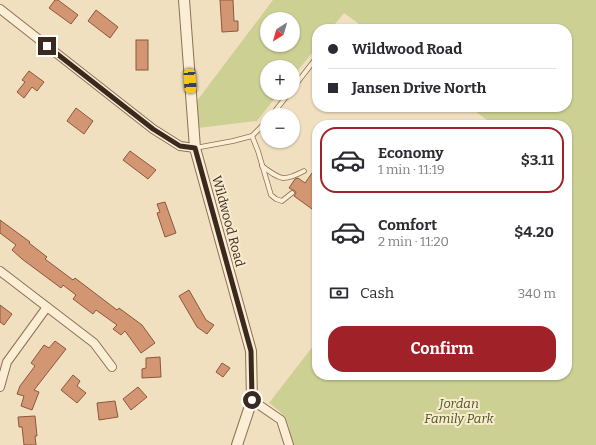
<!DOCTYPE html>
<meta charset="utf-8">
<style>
body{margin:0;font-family:Bitter,serif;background:#f7f7f7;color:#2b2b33;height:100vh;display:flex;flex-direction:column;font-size:15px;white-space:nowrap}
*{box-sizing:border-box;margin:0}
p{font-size:13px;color:#7c7c81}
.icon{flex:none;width:22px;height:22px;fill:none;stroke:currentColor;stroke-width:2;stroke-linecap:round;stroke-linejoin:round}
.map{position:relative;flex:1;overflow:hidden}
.side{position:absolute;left:312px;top:120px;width:260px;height:260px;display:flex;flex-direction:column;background:#fff;border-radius:16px;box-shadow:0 1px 3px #0004}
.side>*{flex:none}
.banner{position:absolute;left:312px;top:24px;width:260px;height:88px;border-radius:16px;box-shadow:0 1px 3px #0004;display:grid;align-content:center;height:88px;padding:0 16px;background:#fff}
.needle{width:26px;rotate:217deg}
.controls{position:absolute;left:260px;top:12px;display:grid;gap:8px}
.controls a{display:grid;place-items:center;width:40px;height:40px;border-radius:50%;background:#fff;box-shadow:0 1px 3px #0004;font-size:20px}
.end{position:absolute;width:18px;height:18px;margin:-9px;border:5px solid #3a291c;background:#fff;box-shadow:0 0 0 2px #fff}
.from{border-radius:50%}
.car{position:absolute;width:12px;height:24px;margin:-12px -6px;border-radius:5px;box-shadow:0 0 3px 1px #0007;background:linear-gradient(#f5c518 24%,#345 0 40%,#f5c518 0 76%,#345 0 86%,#f5c518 0)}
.banner b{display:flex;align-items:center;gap:14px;height:38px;font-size:15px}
.banner b+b{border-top:1px solid #e1e1e2}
.banner i{width:10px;height:10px;background:#2b2b33}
ul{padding:7px 0 0;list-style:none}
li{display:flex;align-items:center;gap:12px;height:66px;margin:0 8px 6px;padding:0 8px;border:2px solid transparent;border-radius:16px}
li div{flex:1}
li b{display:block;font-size:15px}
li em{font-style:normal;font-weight:700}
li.selected{border-color:#a02228}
li>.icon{width:36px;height:36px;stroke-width:1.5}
.pay{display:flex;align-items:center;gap:10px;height:44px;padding:0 16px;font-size:15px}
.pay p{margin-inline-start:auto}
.button{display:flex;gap:8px;margin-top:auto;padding:8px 16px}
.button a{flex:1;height:46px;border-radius:16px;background:#a02228;color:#fff;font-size:16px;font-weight:700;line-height:46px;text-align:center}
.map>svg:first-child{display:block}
</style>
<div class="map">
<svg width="596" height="445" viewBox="0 0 596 445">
<rect width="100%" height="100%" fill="#f1e0c0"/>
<path fill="#ccd093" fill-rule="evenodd" d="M273,0H596V445H293C287,421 290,418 269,403L317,341V375H567V125H485L488,121L470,107H567V29H366L344,13L331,29H317V47L293,76V67H267V93H279L257,121L198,128L196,102ZM267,19H293V45H267Z"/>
<g fill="#d29673" stroke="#8d573a">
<polygon points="55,0 58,0 78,15 71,24 49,8"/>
<polygon points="220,0 233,0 234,21 238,21 238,31 222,32"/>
<polygon points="96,10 118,27 110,38 88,21"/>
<rect x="136" y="40" width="12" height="30"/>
<polygon points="29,71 44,82 37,91 32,87 24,98 17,92 25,82 22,80"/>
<polygon points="76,108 93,121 84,134 67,121"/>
<polygon points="130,151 156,170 148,179 123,160"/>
<polygon points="317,166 317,203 312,209 294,196 296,193 295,191 289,188 295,179 298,178 305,183"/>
<polygon points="165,202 176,233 165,237 157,213 160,212 157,204"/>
<polygon points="0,220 30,242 29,243 47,257 45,259 73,280 75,278 117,310 119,308 142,325 155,343 141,353 125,331 121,335 113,329 117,325 96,310 93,314 73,299 76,295 63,285 61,288 22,259 12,250 16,245 0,233"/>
<polygon points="189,290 206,320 214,325 207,334 197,327 179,296"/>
<polygon points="0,305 12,314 4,325 0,322"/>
<polygon points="55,341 66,349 34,390 39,392 32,410 21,406 24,396 17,394 20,386 35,366 31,363 44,345 49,348"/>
<polygon points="160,357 161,377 142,378 142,369 146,368 146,358"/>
<polygon points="222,363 230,368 223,377 216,372"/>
<polygon points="73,375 80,381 77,386 86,393 77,403 61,390"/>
<polygon points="138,387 147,397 131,410 123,399"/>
<polygon points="115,401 118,417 99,420 97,403"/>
<polygon points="35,416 37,436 35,436 36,445 24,445 22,427 19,427 18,417"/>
</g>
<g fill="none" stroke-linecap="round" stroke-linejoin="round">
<defs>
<g id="service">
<polyline points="293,88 317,57"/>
<polyline points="407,107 410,109"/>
<polyline points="272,115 289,93"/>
<polyline points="252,136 258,151 271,195 276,199 282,201 292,193"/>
<polyline points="195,148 233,141 252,136 267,121"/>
<path d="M262,166C281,180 283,182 304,171"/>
</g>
<g id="minor">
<polyline points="0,9 153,129 180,146 195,148"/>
<polyline points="0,271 94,343 112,367"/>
<polyline points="0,387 7,362 47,307"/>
<polyline points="252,400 281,420 289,445"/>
</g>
<polyline id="tertiary" points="184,0 195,148 251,351 252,400 237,445"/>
</defs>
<use href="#service" stroke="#8c7056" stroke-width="5.5"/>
<use href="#minor" stroke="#8c7056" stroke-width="10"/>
<use href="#tertiary" stroke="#8c7056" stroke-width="12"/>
<use href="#service" stroke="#fbeed4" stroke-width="4"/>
<use href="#minor" stroke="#fbeed4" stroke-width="8"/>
<use href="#tertiary" stroke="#fbeed4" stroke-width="10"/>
</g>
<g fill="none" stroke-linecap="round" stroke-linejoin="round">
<polyline stroke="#3a291c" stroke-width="5" points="47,46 153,129 180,146 195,148 251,351 252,400"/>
</g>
<g text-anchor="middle" stroke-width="4" stroke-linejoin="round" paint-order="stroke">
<g font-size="13" fill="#3a291c" stroke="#f8ebd0">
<text transform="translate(229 221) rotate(75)" y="5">Wildwood Road</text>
</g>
<g font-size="13" font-style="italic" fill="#4d5821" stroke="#f8ebd0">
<text x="459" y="408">Jordan<tspan x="459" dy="15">Family Park</tspan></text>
</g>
</g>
</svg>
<div class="controls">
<a><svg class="needle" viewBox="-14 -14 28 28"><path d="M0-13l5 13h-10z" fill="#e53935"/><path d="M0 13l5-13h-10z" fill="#7c7c81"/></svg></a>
<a>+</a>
<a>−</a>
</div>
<i class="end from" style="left:252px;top:400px"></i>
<i class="end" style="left:47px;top:46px"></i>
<i class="car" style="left:190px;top:81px;rotate:176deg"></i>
<div class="banner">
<b><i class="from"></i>Wildwood Road</b>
<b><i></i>Jansen Drive North</b>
</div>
<section class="side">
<ul>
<li class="selected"><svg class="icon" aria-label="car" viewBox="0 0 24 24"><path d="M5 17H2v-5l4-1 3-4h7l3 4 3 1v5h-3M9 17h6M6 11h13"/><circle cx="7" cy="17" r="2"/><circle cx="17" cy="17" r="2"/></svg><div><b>Economy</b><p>1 min · 11:19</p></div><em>$3.11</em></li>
<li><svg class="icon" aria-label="car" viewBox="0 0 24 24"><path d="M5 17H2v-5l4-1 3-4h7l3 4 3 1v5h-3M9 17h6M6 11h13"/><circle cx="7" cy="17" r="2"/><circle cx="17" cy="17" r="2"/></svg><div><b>Comfort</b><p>2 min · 11:20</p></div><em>$4.20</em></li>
</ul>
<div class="pay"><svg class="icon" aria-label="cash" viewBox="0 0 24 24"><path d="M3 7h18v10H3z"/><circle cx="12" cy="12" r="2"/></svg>Cash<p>340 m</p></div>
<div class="button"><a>Confirm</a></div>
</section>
</div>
